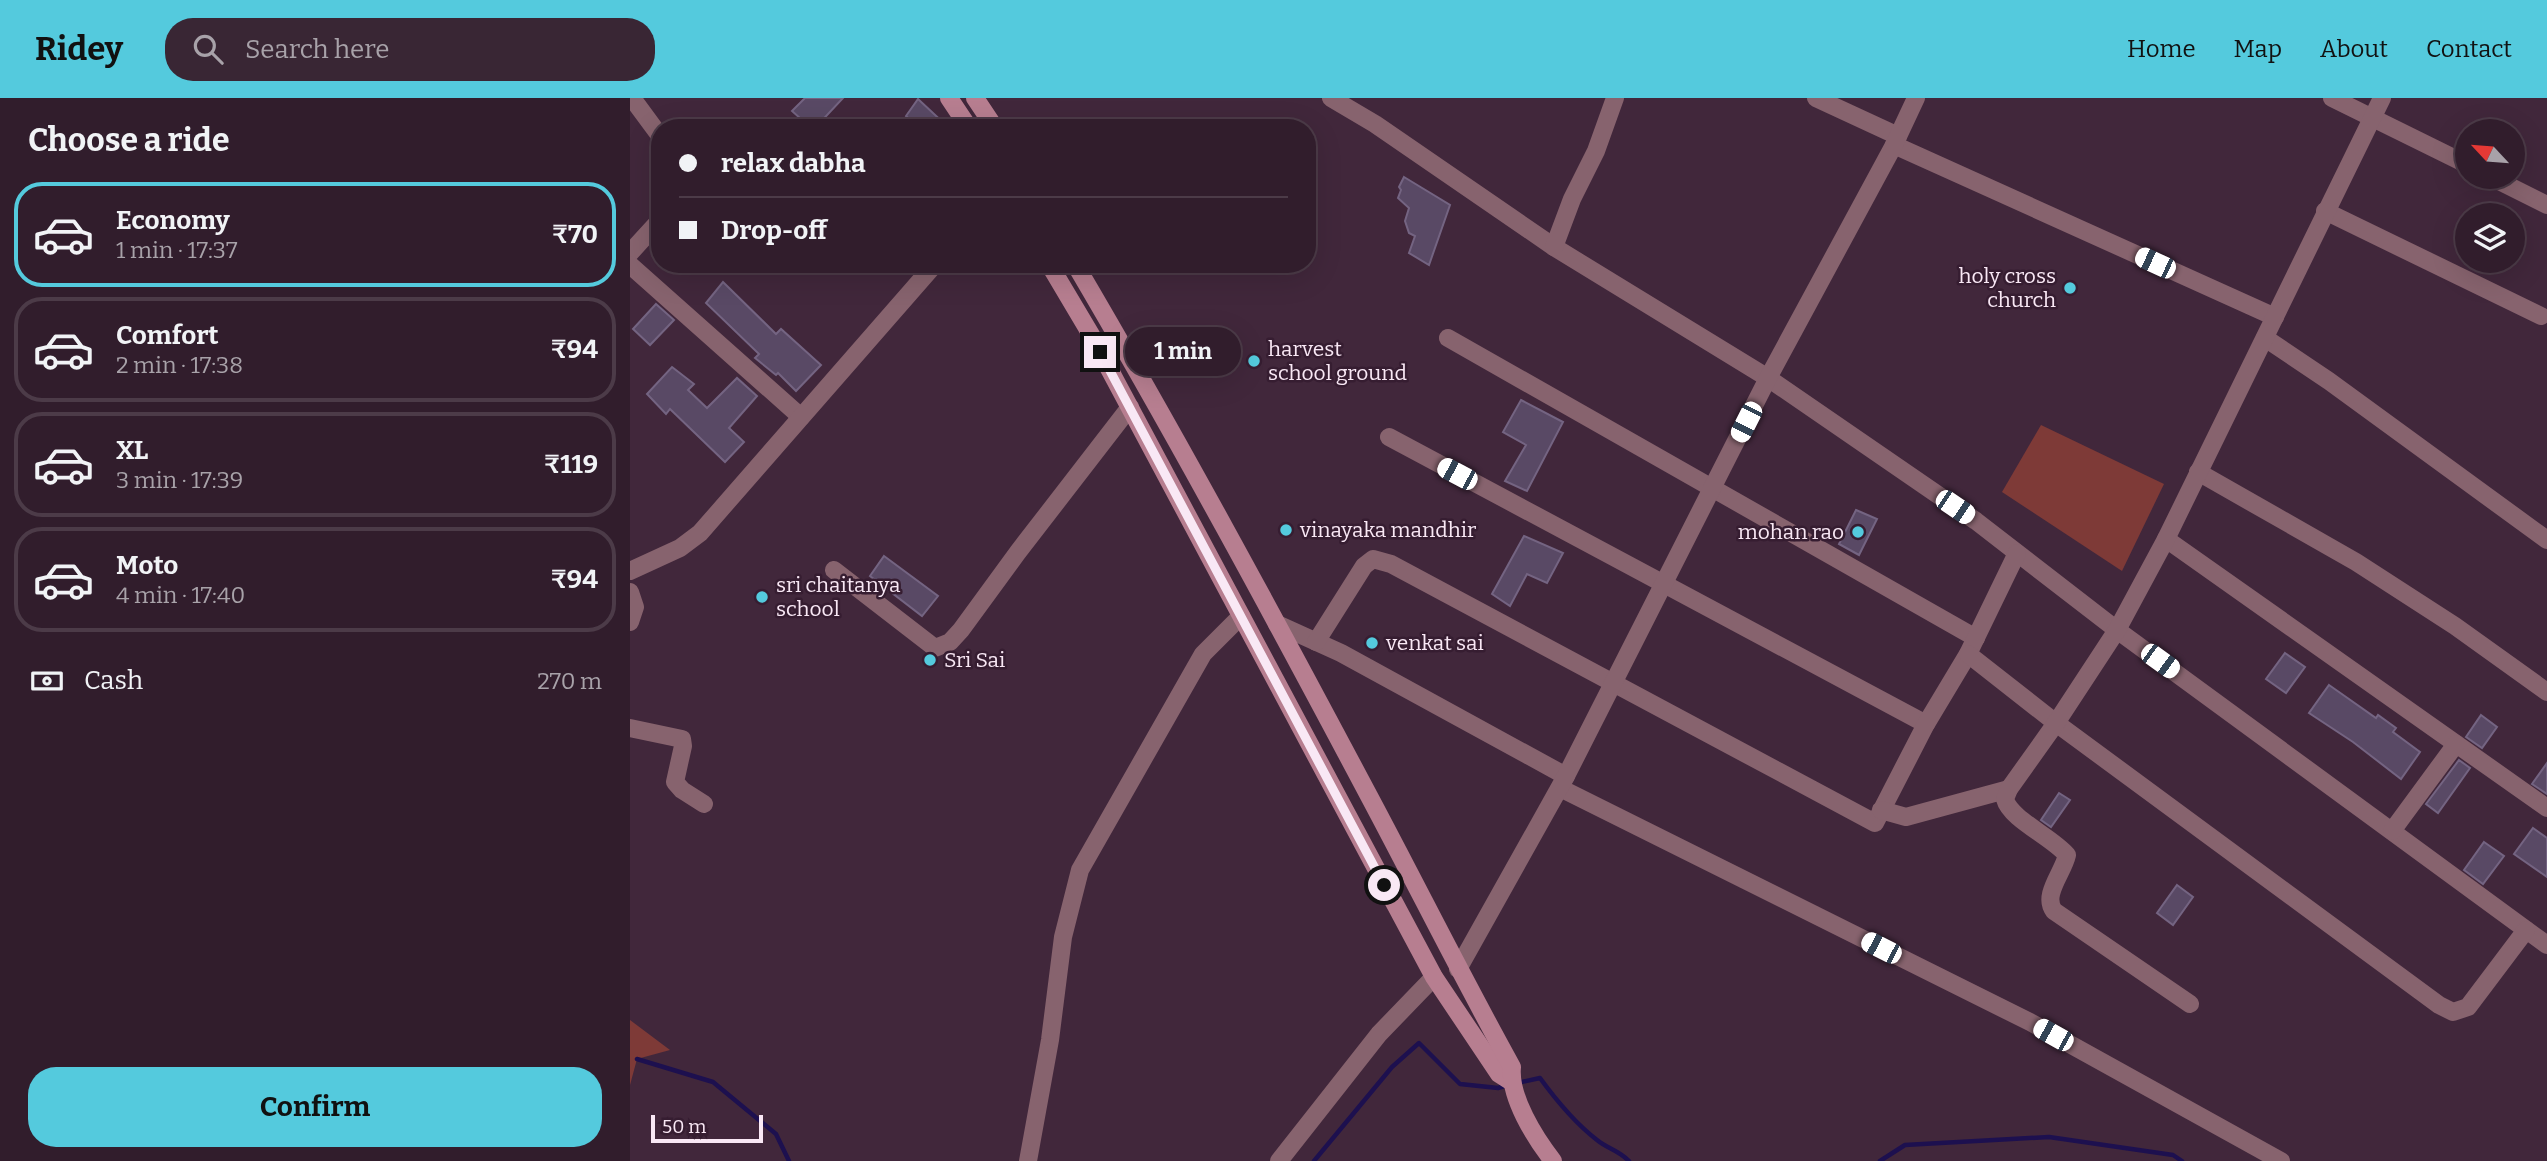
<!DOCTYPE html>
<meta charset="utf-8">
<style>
body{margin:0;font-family:Bitter,serif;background:#392634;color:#f1f3f6;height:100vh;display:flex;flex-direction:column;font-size:26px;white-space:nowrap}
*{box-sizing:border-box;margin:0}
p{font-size:23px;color:#a8a2a9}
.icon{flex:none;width:38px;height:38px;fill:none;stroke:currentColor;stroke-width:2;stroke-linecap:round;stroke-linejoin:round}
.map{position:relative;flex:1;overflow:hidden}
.sheet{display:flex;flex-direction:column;background:#311d2c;width:630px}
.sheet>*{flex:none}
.guide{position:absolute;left:21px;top:21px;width:665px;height:154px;border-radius:28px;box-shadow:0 7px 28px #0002,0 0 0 2px #4c3b48;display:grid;align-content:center;height:154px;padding:0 28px;background:#311d2c}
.needle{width:46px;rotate:296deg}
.fabs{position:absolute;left:1825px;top:21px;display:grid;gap:14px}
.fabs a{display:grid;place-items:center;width:70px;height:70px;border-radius:50%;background:#311d2c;box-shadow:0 7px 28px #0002,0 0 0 2px #4c3b48;font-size:35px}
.scale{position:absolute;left:21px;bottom:18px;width:112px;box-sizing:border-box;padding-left:7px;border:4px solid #f9e8f5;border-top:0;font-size:19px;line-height:24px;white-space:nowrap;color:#f9e8f5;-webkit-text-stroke:5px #361d31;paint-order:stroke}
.end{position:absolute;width:32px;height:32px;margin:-16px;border:9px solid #f9e8f5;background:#111;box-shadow:0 0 0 4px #111}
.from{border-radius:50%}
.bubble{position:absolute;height:49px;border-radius:24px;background:#311d2c;box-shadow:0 7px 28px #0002,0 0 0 2px #4c3b48;font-size:23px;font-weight:700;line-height:49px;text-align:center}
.car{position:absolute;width:21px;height:42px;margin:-21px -10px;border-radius:9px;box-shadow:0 0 5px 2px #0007;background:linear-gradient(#fff 24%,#345 0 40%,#fff 0 76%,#345 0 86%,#fff 0)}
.guide b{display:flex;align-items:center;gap:24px;height:66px;font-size:26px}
.guide b+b{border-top:2px solid #4c3b48}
.guide i{width:18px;height:18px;background:#f1f3f6}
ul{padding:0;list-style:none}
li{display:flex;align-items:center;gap:21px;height:105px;margin:0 14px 10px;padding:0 14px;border:4px solid #4c3b48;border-radius:28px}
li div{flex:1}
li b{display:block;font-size:26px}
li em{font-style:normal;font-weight:700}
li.selected{border-color:#54cadd}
li>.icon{width:63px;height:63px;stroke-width:1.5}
h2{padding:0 28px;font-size:32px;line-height:84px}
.pay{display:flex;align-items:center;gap:18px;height:77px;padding:0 28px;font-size:26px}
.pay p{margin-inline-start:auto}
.cta{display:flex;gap:14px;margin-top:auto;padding:14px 28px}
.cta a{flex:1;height:80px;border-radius:28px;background:#54cadd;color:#111;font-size:28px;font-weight:700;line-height:80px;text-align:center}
header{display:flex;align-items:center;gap:42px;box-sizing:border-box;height:98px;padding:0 35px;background:#54cadd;color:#111}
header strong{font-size:33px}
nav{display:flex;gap:38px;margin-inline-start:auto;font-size:24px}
.search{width:490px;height:63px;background:#392634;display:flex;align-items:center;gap:18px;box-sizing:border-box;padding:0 24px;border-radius:28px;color:#a8a2a9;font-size:26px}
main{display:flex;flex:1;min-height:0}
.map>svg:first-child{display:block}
</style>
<header>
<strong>Ridey</strong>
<div class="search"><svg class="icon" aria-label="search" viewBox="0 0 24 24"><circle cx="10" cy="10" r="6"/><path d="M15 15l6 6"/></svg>Search here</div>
<nav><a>Home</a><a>Map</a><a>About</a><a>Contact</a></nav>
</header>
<main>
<section class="sheet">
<h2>Choose a ride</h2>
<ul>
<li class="selected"><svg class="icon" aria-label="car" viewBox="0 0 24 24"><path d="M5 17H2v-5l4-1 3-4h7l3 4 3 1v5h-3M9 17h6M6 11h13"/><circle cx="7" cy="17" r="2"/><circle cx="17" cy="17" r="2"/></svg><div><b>Economy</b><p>1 min · 17:37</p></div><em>₹70</em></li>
<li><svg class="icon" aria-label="car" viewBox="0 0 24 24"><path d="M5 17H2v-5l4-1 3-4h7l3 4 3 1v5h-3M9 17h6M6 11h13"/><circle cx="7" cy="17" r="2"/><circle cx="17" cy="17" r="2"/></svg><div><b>Comfort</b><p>2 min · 17:38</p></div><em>₹94</em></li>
<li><svg class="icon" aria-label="car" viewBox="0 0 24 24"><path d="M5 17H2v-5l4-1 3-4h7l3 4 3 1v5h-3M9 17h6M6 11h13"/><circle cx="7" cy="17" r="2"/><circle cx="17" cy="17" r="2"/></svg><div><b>XL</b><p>3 min · 17:39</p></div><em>₹119</em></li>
<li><svg class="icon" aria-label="car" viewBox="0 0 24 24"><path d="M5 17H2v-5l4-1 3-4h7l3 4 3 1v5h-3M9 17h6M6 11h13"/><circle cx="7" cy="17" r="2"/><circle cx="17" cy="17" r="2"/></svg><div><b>Moto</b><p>4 min · 17:40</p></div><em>₹94</em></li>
</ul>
<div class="pay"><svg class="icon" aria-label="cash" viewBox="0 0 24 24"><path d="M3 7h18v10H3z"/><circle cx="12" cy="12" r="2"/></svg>Cash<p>270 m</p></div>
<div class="cta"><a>Confirm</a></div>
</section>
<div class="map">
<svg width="1917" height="1063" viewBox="0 0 1917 1063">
<rect width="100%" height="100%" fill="#41273b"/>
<g fill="#7e3a37">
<polygon points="1411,327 1534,386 1492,473 1372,394"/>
<polygon points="0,922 40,952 7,961 0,987"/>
</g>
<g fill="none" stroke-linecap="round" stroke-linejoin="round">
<g stroke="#1d104f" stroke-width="4.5">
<polyline points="7,961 83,984 146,1036 159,1063"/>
<path d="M887,985L910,980C926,1002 945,1025 967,1042C978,1051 988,1052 999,1063"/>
<polyline points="684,1063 762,969 789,945 830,986 868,990 878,987"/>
<polyline points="1250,1063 1275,1047 1419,1039 1543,1057 1552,1063"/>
</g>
</g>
<g fill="#594965" stroke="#746482" stroke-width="2">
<polygon points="175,0 213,0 185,30 181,30 162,13"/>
<polygon points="288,1 319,30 289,30 276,18"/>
<polygon points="774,79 820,107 799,167 779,155 785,138 779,135 775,123 779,110 768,100 771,92 769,89"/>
<polygon points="93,184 146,236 151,231 191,267 166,293 148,275 146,277 125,260 129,256 76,205"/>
<polygon points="26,206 44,222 20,247 3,231"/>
<polygon points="42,269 64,286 58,292 77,310 107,280 127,298 99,330 114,344 95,364 40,311 36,316 17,296"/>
<polygon points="891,302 933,324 897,393 875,383 896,347 873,334"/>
<polygon points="1226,412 1247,421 1229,457 1209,446"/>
<polygon points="894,438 933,455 917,485 897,476 880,508 862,496"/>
<polygon points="254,458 308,498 292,518 240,478"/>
<polygon points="1655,555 1675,569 1656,595 1636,581"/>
<polygon points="1699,587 1746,620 1748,617 1766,630 1763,634 1790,654 1771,681 1723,644 1679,615"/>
<polygon points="1851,617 1867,629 1852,650 1836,639"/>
<polygon points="1829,662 1840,670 1808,715 1796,706"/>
<polygon points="1917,665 1917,696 1902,686"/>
<polygon points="1429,695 1440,702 1421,729 1411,722"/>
<polygon points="1903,730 1917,740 1917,779 1884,756"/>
<polygon points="1854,744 1874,758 1853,786 1834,772"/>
<polygon points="1547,787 1563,799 1543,827 1527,815"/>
</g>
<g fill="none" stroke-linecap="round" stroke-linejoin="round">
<g stroke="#87636e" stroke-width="18">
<polyline points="2,0 30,38"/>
<polyline points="701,0 745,26 924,149 1138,280 1346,423 1487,532 1917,847"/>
<polyline points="1186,0 1268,38"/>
<polyline points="1702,0 1838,67"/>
<polyline points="1264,47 1645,219"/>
<polyline points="1861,79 1917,107"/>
<polyline points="1695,113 1911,218"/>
<polyline points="924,149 942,101 966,53 985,0"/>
<polyline points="0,155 30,122"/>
<polyline points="0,167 171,319"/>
<polyline points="818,240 1346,540"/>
<polyline points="1635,240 1699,283 1917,442"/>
<polyline points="759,339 1296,626"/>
<polyline points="1568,374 1726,464 1825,528 1917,594"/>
<polyline points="1536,441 1917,710"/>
<polyline points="204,472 305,550 320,544 331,532 388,454 500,309"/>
<polyline points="0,473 50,450 70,435 305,166"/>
<polyline points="0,494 5,509 0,524"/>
<polyline points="647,526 711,555 936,678"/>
<polyline points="686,544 734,468 743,461 761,466 1245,725 1296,626 1338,556 1387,455"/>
<polyline points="1338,556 1426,625 1809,907 1823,914 1838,909 1896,832"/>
<polyline points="0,630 52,641 53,648 45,684 52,692 74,706"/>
<polyline points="930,690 1400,924 1651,1063"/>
<polyline points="1251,712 1276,719 1379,691"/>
<polyline points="1762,733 1826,646"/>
<polyline points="828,871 936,678 1138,280 1264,47 1286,0"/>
<path d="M1560,906L1424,813C1412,797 1433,775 1437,757C1422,739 1380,721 1375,701L1379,691L1426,625L1487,532L1536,441L1752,0"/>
<polyline points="398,1063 420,942 433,839 450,772 573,556 611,518"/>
<polyline points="649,1063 749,936 804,879"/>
</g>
<g stroke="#b77e90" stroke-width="18">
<polyline points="319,0 339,30"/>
<polyline points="345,0 365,30"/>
<polyline points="419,166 460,235 804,879 869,976 880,983"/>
<path d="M445,166C548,341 644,519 739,698C787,788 832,879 882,969C879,999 905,1040 923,1063"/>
</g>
</g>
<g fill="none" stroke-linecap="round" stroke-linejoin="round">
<polyline stroke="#f9e8f5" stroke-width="9" points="470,254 754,787"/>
</g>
<g fill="#54cadd" stroke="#361d31" stroke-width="2.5">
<circle cx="1440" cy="190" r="7"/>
<circle cx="624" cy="263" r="7"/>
<circle cx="656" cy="432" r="7"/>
<circle cx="1228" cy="434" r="7"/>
<circle cx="132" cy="499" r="7"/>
<circle cx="742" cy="545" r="7"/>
<circle cx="300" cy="562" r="7"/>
</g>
<g text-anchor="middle" stroke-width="5" stroke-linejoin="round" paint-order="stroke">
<g font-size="21" fill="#f9e8f5" stroke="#361d31" text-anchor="start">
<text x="1426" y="185" text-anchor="end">holy cross<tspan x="1426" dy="24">church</tspan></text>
<text x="638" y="258">harvest<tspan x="638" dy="24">school ground</tspan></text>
<text x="670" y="439">vinayaka mandhir</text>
<text x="1214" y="441" text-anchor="end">mohan rao</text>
<text x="146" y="494">sri chaitanya<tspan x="146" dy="24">school</tspan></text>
<text x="756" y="552">venkat sai</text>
<text x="314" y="569">Sri Sai</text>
</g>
</g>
</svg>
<div class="fabs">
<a><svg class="needle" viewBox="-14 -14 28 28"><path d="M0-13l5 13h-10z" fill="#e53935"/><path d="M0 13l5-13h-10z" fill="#a8a2a9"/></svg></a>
<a><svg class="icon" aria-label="layers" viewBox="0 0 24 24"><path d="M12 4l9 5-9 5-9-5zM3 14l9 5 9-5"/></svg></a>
</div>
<div class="scale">50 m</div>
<i class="end from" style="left:754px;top:787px"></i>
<i class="end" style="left:470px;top:254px"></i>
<div class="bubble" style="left:495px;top:229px;width:116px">1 min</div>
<i class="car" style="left:1525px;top:165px;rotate:295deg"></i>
<i class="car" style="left:1116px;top:324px;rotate:207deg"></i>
<i class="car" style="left:827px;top:376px;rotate:298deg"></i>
<i class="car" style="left:1325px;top:409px;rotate:124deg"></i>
<i class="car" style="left:1530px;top:563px;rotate:126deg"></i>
<i class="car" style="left:1251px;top:850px;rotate:297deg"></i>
<i class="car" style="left:1423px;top:937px;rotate:299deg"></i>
<div class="guide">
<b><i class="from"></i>relax dabha</b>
<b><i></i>Drop-off</b>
</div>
</div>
</main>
